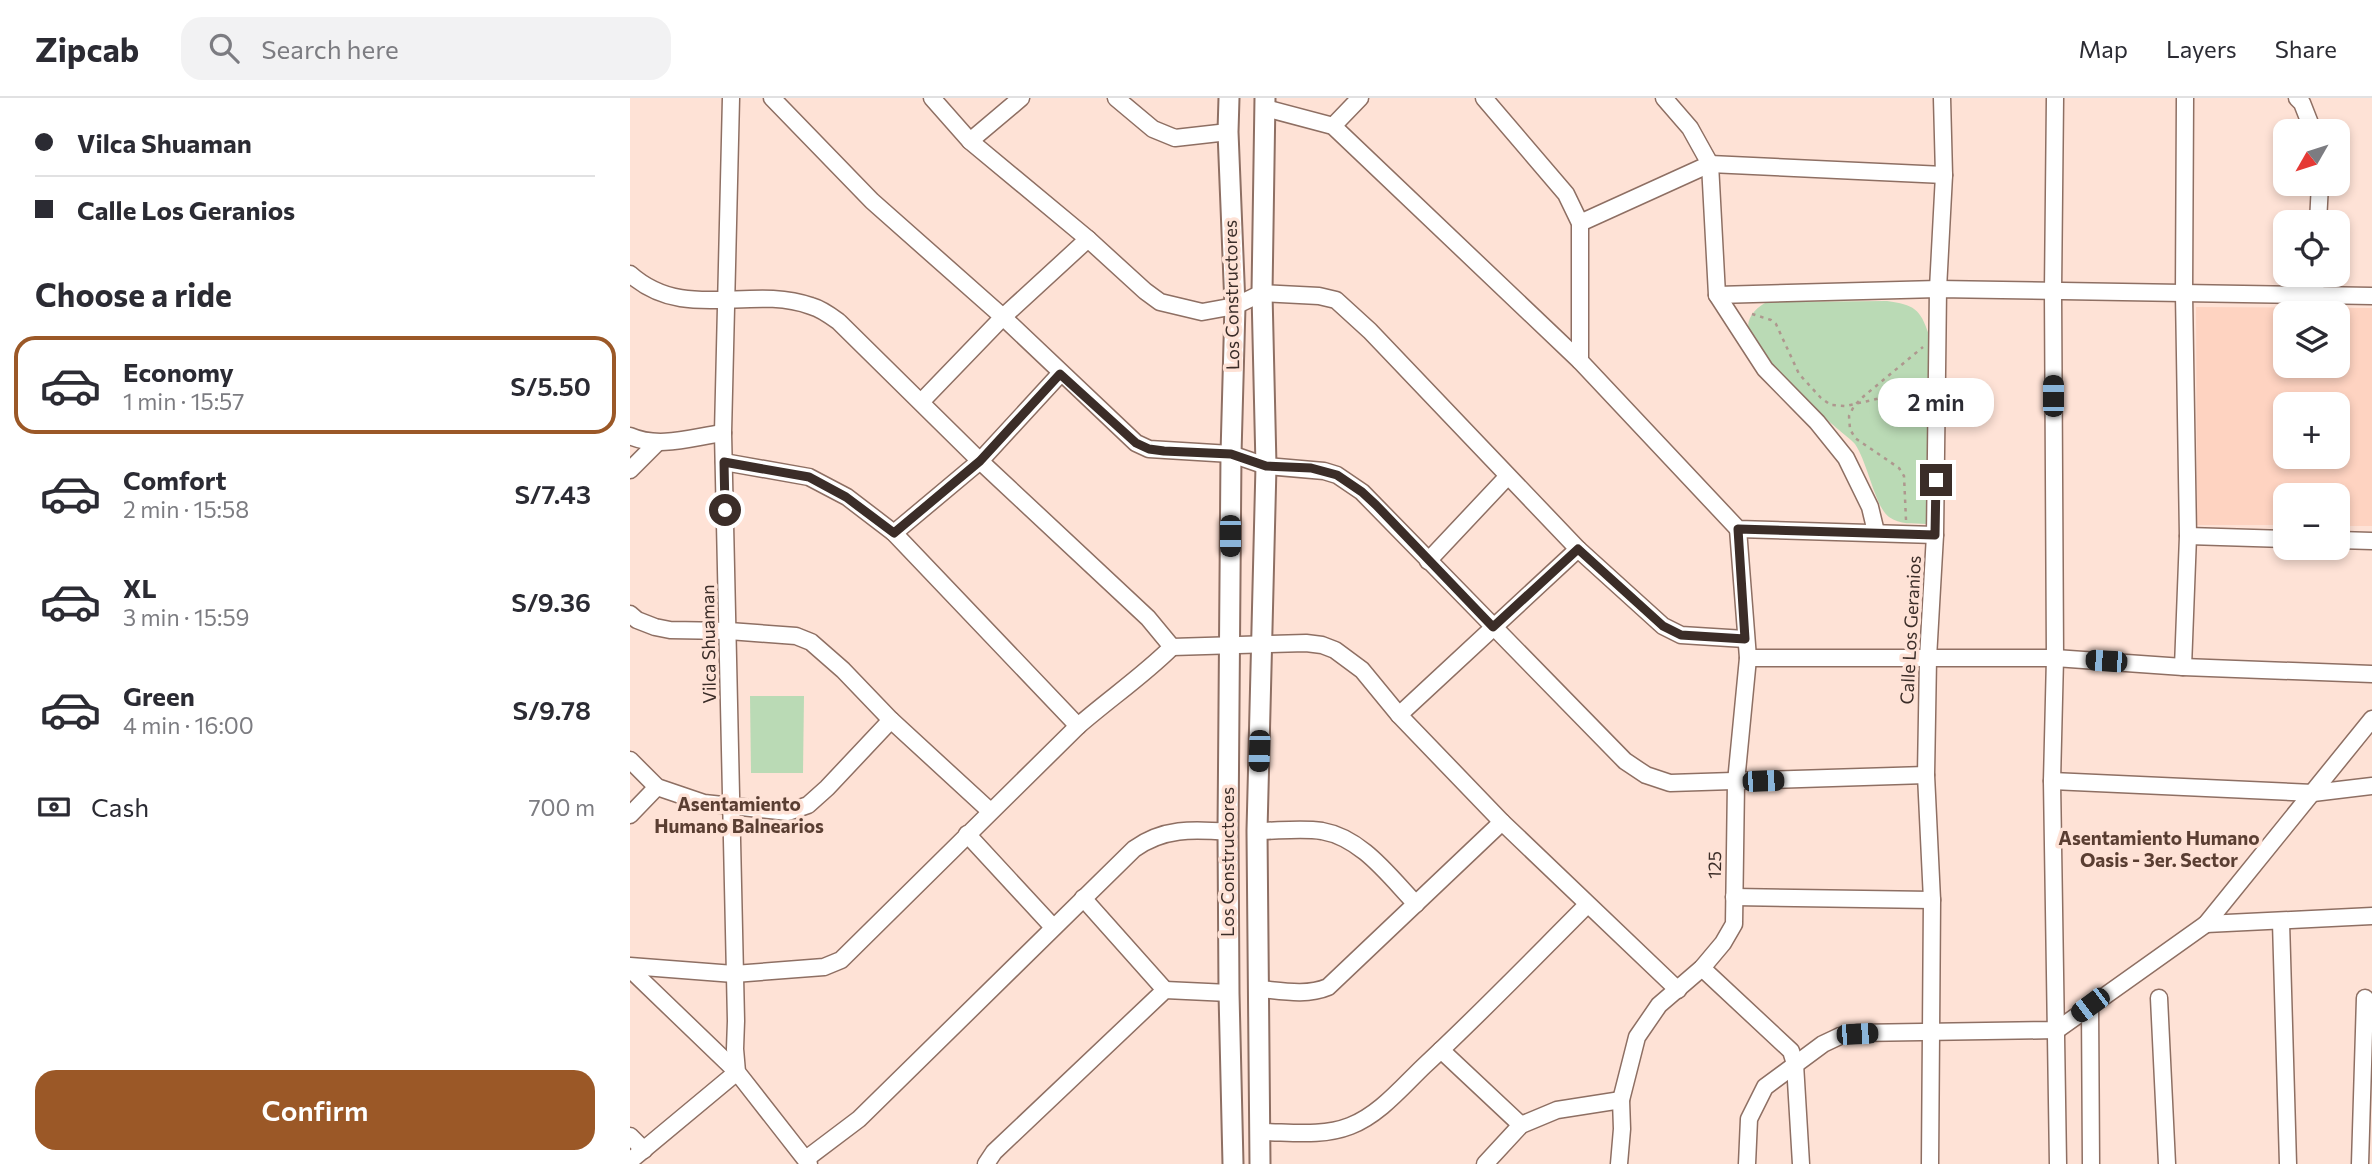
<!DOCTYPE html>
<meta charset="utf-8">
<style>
body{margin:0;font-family:Commissioner,sans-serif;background:#f2f2f3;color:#2b2b33;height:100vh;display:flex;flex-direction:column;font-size:26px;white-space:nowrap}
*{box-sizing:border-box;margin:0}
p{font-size:23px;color:#7c7c81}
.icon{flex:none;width:38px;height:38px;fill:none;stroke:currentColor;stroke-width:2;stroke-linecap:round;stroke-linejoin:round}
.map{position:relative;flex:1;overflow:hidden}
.panel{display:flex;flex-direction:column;background:#fff;width:630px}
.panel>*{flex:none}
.top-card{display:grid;align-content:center;height:154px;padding:0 35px;background:#fff}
.needle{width:46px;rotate:231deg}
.controls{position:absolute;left:1643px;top:21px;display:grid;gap:14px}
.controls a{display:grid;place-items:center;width:77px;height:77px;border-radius:14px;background:#fff;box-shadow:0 4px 10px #0003;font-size:35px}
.end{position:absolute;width:32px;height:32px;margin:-16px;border:9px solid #3b2d28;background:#fff;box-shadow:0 0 0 4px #fff}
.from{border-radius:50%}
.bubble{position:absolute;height:49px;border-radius:21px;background:#fff;box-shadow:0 4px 10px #0003;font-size:23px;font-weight:600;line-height:49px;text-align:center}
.car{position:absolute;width:21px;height:42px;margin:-21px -10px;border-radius:9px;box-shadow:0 0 5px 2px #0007;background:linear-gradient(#222 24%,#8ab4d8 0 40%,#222 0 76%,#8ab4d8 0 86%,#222 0)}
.top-card b{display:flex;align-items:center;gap:24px;height:66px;font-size:26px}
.top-card b+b{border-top:2px solid #e1e1e2}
.top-card i{width:18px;height:18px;background:#2b2b33}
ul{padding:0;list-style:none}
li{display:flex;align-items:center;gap:21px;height:98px;margin:0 14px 10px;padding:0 21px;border:4px solid transparent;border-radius:21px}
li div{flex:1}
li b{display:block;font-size:26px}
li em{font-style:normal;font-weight:600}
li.selected{border-color:#9b5827}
li>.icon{width:63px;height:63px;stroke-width:1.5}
h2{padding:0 35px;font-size:32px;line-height:84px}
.pay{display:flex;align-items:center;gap:18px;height:77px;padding:0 35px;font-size:26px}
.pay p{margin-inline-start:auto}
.button{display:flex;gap:14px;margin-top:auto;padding:14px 35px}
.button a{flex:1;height:80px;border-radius:21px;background:#9b5827;color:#fff;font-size:28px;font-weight:600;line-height:80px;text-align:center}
header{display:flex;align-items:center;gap:42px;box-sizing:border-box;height:98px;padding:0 35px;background:#fff;border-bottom:2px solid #e1e1e2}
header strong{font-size:33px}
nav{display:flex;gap:38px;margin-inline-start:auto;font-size:24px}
.search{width:490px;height:63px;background:#f2f2f3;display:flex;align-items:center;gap:18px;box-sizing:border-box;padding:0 24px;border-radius:21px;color:#7c7c81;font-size:26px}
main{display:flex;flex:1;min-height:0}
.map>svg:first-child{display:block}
</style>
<header>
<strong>Zipcab</strong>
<div class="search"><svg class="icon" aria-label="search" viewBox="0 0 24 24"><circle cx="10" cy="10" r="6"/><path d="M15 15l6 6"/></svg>Search here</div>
<nav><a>Map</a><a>Layers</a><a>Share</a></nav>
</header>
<main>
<section class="panel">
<div class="top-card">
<b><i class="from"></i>Vilca Shuaman</b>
<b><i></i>Calle Los Geranios</b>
</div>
<h2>Choose a ride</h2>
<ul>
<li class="selected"><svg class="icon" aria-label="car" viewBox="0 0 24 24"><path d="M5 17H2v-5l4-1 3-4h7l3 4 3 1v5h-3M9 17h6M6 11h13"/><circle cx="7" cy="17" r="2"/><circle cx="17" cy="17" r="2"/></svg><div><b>Economy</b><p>1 min · 15:57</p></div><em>S/5.50</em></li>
<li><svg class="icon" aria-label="car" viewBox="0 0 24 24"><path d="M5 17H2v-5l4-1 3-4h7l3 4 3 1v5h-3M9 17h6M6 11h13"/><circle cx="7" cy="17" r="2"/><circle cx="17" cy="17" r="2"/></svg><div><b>Comfort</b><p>2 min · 15:58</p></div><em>S/7.43</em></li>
<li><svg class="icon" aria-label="car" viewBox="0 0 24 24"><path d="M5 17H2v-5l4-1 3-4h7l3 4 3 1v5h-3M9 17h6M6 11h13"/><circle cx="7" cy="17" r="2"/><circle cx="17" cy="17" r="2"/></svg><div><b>XL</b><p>3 min · 15:59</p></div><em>S/9.36</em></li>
<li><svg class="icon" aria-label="car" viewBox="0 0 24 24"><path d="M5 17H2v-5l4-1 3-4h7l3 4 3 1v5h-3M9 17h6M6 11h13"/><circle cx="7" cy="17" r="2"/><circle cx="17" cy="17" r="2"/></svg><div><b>Green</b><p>4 min · 16:00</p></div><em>S/9.78</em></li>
</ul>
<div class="pay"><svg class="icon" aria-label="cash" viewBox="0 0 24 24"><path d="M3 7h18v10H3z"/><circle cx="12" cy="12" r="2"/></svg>Cash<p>700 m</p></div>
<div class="button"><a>Confirm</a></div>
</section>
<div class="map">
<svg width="1742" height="1066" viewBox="0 0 1742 1066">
<rect width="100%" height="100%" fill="#fee2d6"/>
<path fill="#fed3c1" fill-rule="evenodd" d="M1566,209L1742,210V428H1708V397H1656L1655,427H1567ZM1656,215H1708V268H1656ZM1656,306H1708V359H1656Z"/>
<g fill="#badab5">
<path d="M1257,203C1284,207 1290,210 1299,237L1298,423L1296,426C1283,425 1270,427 1259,419C1245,409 1238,365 1225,346C1221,341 1214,337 1209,332C1189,315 1124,255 1119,233C1115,220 1127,209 1137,204Z"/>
<polygon points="120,598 174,598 173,675 121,675"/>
</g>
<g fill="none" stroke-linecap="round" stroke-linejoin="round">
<defs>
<g id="minor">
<polyline points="101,0 93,335 106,923 105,951 107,974 179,1066"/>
<polyline points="142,0 242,103 373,219 506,345 519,351 601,356 636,368 694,373 707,377 732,394 995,663 1016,677 1040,685 1296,677"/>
<polyline points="302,0 340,43 458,141 515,193 530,204 572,214 605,208 632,195 689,198 706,202 740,233 948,451 1033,528 1051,537 1115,541"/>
<polyline points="486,0 523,31 545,40 598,34"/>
<polyline points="854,0 936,96 950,125 950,263 1108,431 1305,437"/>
<polyline points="1034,0 1060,30 1080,66 1087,197 1135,271 1187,324 1216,360 1240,409 1246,434"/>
<polyline points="1425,0 1423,193 1425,560 1422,683 1428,1066"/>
<polyline points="1667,0 1672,5 1683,33"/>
<polyline points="635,10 703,28 950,263"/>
<polyline points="703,28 730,0"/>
<polyline points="340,43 391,0"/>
<polyline points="1688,124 1690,86"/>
<polyline points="950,125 1080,66 1314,77"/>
<path d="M0,176C55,225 120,186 181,208C192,211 201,218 209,224L350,363L518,520L542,549L676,545L692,547L705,552L732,572L769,617L872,724L1048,892"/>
<polyline points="1087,197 1308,191 1742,198"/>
<polyline points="1685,197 1686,177"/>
<polyline points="291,304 373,219 458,141"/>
<path d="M0,338C29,351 63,339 93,335"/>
<polyline points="94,364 179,379 217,399 264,435 448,628"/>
<polyline points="0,372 27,345"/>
<polyline points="264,435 350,363 430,276"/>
<polyline points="1558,438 1656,441"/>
<polyline points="1708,442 1742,443"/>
<polyline points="798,463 877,379"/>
<polyline points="0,516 7,522 25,529 40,532 99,533 166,538 181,544 213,572 261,622 360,713"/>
<polyline points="1118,560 1425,560 1553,569 1742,576"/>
<polyline points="1553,569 1558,438 1554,196 1555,0"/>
<polyline points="769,617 948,451"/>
<polyline points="0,662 27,689 74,705 158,714 178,707 197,690 261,622"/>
<polyline points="1422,683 1683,695 1742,688"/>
<polyline points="0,717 27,689"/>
<path d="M627,733C648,733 672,730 692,733C732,740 759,778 786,806"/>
<polyline points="337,736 423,829"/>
<polyline points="1104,799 1302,802"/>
<polyline points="453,800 535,892"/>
<polyline points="1651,824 1658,1066"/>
<polyline points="1576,826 1742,818"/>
<path d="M0,868L104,876L194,869L211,862L448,628C479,601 514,577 542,549"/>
<polyline points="1072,870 1161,953 1165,966 1171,1066"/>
<polyline points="0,871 107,974 0,1063"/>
<path d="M630,891C652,893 677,898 698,889L872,724"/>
<polyline points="1529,900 1537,1066"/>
<polyline points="1460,907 1461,1066"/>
<polyline points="811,952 891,1027"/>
<path d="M630,1034C659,1034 692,1039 720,1028C749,1017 772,989 794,968C850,916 903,861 957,807"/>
<polyline points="0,1038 14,1052"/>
<path d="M176,1061L229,1021L504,751C533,730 563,731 598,734"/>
<polyline points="356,1066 364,1054 535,892 599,895"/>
<polyline points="855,1066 891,1027 927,1012 991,1002"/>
<polyline points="989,1066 992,1031 991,1002 1007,939 1029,907 1072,870 1093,845 1104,826 1106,684 1118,560 1108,431"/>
<polyline points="1117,1066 1119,1021 1135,989 1193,946 1210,938 1227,935 1427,932 1576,826 1742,621"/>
<polyline points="1300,1066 1302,802 1296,677 1298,560 1305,437 1308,191 1314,77 1312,0"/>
<polyline points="1730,1066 1735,900"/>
</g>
<g id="major">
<polyline points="599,0 598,34 605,208 601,356 598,734 599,895 603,1066"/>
<polyline points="630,1066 627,733 636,368 632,195 635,0"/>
</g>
</defs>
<use href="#minor" stroke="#8e6f63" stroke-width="19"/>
<use href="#major" stroke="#8e6f63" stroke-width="23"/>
<g stroke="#ae978e" stroke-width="2.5" stroke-dasharray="3.5 5" stroke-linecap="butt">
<polyline points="1122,216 1141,222 1146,226 1169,276 1191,300 1201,307 1216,308 1290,291"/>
<polyline points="1276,422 1274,378 1269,370 1225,340 1220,331 1219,318 1224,308 1234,298 1293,249"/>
</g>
<use href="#minor" stroke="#fff" stroke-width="16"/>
<use href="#major" stroke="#fff" stroke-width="19"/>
</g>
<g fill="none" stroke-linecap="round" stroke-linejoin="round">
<polyline stroke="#3b2d28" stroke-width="9" points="95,412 94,364 179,379 216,399 264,435 350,363 430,276 506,345 519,351 534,353 601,356 636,368 681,370 707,377 732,394 746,407 863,529 948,451 1033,528 1051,537 1115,541 1108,431 1305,437 1306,382"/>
</g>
<g text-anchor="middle" stroke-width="7" stroke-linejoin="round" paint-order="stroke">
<g font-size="18" fill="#3b2d28" stroke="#fee2d6">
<text transform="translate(602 197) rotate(-91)" y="6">Los Constructores</text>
<text transform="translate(1281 532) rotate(-87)" y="6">Calle Los Geranios</text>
<text transform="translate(79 546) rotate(-91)" y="6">Vilca Shuaman</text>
<text transform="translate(598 764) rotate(-90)" y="6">Los Constructores</text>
<text transform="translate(1085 767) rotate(-89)" y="6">125</text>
</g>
<g font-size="19" font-weight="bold" fill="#5a3e32" stroke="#fee2d6">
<text x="109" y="713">Asentamiento<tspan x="109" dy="22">Humano Balnearios</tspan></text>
<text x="1529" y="747">Asentamiento Humano<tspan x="1529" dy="22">Oasis - 3er. Sector</tspan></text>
</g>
</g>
</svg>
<div class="controls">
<a><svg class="needle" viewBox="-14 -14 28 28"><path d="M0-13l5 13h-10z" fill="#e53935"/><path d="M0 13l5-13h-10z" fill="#7c7c81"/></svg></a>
<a><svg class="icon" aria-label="locate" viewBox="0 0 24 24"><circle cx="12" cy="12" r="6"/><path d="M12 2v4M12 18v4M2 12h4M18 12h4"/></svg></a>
<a><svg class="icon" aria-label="layers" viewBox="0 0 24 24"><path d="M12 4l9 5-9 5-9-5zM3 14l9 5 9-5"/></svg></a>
<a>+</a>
<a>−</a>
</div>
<i class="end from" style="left:95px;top:412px"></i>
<i class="end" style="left:1306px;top:382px"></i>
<div class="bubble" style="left:1248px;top:280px;width:116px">2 min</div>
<i class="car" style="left:1423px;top:298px;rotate:0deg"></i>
<i class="car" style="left:600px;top:438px;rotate:180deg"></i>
<i class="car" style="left:1476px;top:563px;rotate:274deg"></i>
<i class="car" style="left:629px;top:653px;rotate:182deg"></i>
<i class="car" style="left:1133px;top:683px;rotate:88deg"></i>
<i class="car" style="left:1460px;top:907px;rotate:233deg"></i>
<i class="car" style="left:1227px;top:936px;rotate:87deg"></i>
</div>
</main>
